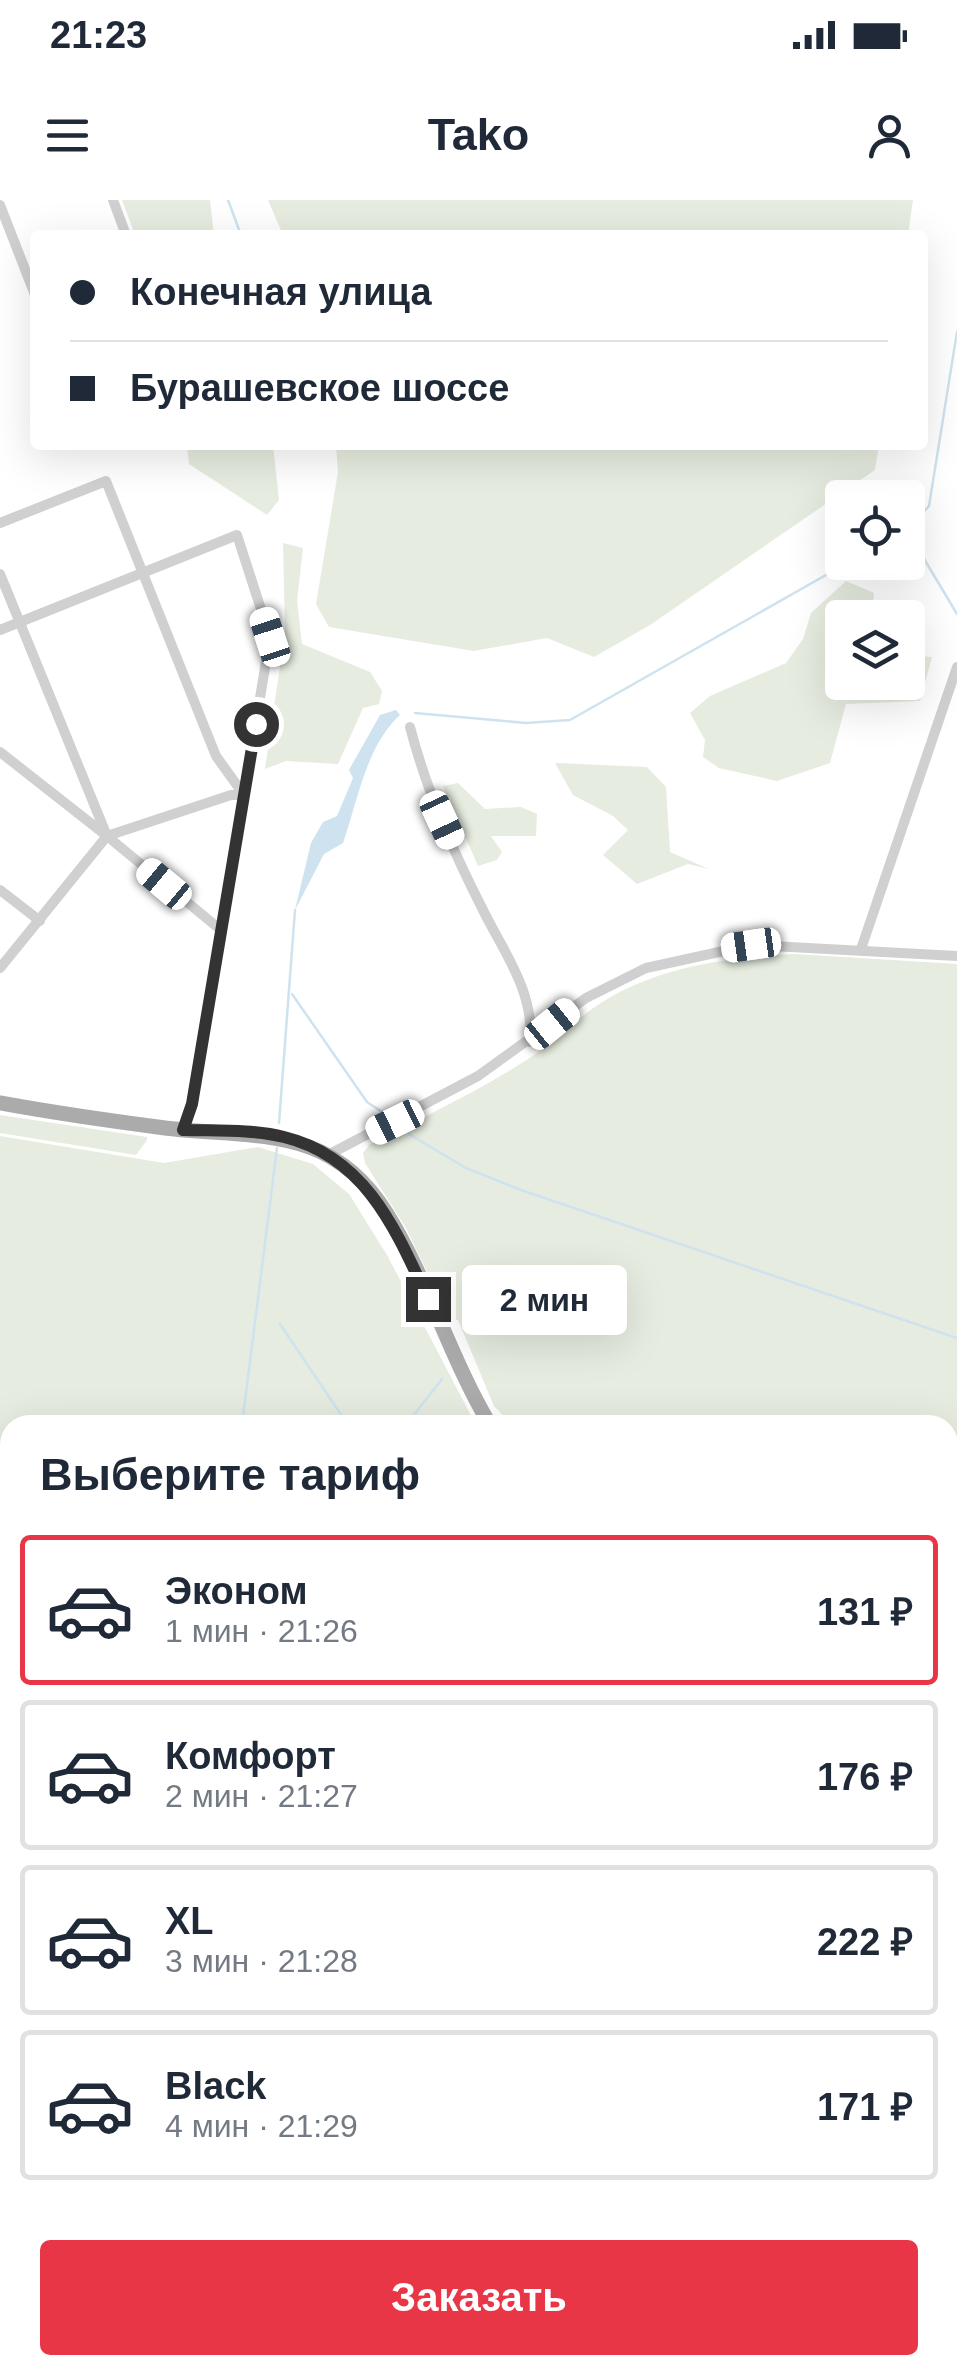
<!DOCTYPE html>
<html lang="ru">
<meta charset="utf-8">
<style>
body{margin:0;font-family:Arial,sans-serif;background:#f2f2f3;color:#1f2937;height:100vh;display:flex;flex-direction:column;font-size:38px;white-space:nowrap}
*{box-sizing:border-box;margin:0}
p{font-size:32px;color:#747a83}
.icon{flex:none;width:55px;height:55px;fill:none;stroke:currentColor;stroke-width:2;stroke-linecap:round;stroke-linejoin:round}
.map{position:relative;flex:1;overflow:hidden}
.details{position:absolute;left:0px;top:1215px;width:958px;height:960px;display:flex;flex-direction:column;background:#fff;border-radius:30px 30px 0 0;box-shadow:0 10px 40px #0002}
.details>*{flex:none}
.hud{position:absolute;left:30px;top:30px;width:898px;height:220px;border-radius:10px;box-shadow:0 10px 40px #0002;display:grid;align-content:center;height:220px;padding:0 40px;background:#fff}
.tools{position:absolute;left:825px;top:280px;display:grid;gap:20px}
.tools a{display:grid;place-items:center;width:100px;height:100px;border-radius:10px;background:#fff;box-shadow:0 10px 40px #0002;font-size:50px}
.end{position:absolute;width:45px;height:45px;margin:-22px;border:12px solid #333;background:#fff;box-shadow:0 0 0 5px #fff}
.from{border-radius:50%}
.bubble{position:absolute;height:70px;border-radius:10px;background:#fff;box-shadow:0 10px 40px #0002;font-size:32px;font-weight:700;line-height:70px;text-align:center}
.car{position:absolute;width:30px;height:60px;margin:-30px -15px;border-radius:12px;box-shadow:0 0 8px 2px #0007;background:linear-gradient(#fff 24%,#345 0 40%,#fff 0 76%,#345 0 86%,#fff 0)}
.hud b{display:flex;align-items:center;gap:35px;height:95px;font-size:38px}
.hud b+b{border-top:2px solid #e0e1e3}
.hud i{width:25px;height:25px;background:#1f2937}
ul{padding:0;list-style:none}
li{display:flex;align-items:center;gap:30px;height:150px;margin:0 20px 15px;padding:0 20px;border:5px solid #e0e1e3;border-radius:10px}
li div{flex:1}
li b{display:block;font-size:38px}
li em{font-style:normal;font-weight:700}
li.active{border-color:#e93647}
li>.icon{width:90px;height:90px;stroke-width:1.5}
h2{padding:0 40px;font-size:45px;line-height:120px}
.action{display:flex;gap:20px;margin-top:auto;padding:20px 40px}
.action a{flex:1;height:115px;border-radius:10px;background:#e93647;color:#fff;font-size:40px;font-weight:700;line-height:115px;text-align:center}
.status{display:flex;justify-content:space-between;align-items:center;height:70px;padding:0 50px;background:#fff;direction:ltr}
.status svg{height:28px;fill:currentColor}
header{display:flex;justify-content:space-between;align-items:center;height:130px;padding:0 40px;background:#fff;font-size:45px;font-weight:700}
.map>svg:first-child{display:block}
</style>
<div class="status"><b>21:23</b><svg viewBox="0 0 49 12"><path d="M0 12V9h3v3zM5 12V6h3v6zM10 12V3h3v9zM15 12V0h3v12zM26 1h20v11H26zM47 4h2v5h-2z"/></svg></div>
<header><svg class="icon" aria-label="menu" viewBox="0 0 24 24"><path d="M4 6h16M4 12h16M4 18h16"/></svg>Tako<svg class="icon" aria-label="person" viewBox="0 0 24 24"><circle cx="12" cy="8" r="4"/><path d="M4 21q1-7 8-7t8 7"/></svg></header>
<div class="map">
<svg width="957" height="2175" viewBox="0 0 957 2175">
<rect width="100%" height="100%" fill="#fff"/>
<g fill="#e6ecdf">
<polygon points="122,0 210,0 214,35 135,35"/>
<polygon points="268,0 913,0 908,35 283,35"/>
<polygon points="187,245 273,245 279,300 267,315 189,264"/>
<polygon points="336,245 879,245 875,270 650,425 594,457 547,438 474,451 329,427 316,404 338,272"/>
<polygon points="283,343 303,348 297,401 302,444 370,472 382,491 379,504 363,508 338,564 286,561 265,569 285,432"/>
<polygon points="846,381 874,393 872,417 842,418 842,482 908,482 908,455 932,457 920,501 846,504 830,563 777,581 719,568 703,557 705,540 690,513 710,496 786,463 803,439 811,413"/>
<polygon points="555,563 647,567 666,587 670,652 709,669 688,664 637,684 603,655 628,630 613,616 573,595"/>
<polygon points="458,583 485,609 521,607 537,614 536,636 491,636 502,652 497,660 478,666 443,586"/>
<path d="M795,754L957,764V1651L948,1641V1225H512L494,1206L458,1120L449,1118L406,1028L365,963L363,953L369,945C422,918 475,893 525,861C553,844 576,818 604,801C663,765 728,758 795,754Z"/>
<polygon points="0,915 147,937 147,940 136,955 0,933"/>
<polygon points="0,936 164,963 258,947 313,964 349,994 387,1055 476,1225 10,1225 10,2165 443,2165 445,2175 0,2175"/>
<polygon points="948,1684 957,1692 957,2175 850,2175 842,2165 948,2165"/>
</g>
<path fill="#cee3ef" d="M396,510L400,515C366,546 358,600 343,643L324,654L295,710L311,643L323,622L337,616L353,578L349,570L380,515Z"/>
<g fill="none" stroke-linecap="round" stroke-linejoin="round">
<g stroke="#cee3ef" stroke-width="2.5">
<polyline points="228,0 241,35"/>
<polyline points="908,329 929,306 957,132"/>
<polyline points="908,332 957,414"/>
<polyline points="415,513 526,523 570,520 849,362"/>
<polyline points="292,794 367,902 385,914"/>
<polyline points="279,923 295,710"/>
<polyline points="409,934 466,968 521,990 957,1138"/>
<polyline points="280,1124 348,1225"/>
<polyline points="242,1225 277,948"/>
<polyline points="406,1225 442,1179"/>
<polyline points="0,1366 10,1361"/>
</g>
<g stroke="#d0d0d0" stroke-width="10">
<polyline points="113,0 126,35"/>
<polyline points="0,5 35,95"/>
<polyline points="0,323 106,281 216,556 244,595 192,904 183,930"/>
<polyline points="0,374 107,636 222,731"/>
<polyline points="0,430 237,335 270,437 244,595 231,595 107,636 0,552"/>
<path d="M410,527C426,589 452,649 481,706C502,750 535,791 530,842"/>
<polyline points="0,690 40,721"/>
<polyline points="861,749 957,467"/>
<polyline points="0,768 107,636"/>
<polyline points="328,955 478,876 586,798 646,768 751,745 957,756"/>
<polyline points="827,2165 835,2175"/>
</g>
<g stroke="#ababab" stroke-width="15">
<path d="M0,903C55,913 110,921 165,928C255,939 331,923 387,1014C428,1080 450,1158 490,1225"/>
<polyline points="948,1668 957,1676"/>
</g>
</g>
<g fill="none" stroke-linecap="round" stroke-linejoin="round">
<path stroke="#333" stroke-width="12" d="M256,524L192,904L183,930C216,931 252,929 284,937C366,957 396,1030 428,1099"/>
</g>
</svg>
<div class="tools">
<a><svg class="icon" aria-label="locate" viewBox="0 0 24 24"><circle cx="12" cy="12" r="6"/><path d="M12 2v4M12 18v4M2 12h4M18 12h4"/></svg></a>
<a><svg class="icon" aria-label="layers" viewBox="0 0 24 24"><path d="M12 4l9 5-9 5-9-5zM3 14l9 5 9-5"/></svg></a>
</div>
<i class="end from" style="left:256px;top:524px"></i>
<i class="end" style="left:428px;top:1099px"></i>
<div class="bubble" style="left:462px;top:1065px;width:165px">2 мин</div>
<i class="car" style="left:270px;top:437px;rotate:342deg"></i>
<i class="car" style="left:442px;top:620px;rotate:155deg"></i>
<i class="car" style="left:164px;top:684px;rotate:310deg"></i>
<i class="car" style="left:751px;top:745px;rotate:262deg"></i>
<i class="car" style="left:552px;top:824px;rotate:51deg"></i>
<i class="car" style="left:395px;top:922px;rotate:244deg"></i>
<div class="hud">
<b><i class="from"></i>Конечная улица</b>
<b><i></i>Бурашевское шоссе</b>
</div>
<section class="details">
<h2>Выберите тариф</h2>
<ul>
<li class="active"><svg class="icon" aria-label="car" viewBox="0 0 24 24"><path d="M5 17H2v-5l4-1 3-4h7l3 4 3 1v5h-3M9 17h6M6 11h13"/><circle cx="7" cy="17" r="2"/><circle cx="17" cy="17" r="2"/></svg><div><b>Эконом</b><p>1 мин · 21:26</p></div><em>131 ₽</em></li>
<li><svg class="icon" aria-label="car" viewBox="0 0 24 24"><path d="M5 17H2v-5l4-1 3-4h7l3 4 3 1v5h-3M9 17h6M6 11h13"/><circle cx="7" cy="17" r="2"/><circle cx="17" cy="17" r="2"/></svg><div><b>Комфорт</b><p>2 мин · 21:27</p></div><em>176 ₽</em></li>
<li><svg class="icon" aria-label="car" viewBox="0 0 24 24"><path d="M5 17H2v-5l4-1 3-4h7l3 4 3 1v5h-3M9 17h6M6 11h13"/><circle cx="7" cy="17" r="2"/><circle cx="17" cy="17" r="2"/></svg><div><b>XL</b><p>3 мин · 21:28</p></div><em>222 ₽</em></li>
<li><svg class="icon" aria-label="car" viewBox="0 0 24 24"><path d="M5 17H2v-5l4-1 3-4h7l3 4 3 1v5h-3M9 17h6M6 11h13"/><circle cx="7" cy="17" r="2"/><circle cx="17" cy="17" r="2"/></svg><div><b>Black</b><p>4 мин · 21:29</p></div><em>171 ₽</em></li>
</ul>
<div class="action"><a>Заказать</a></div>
</section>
</div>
